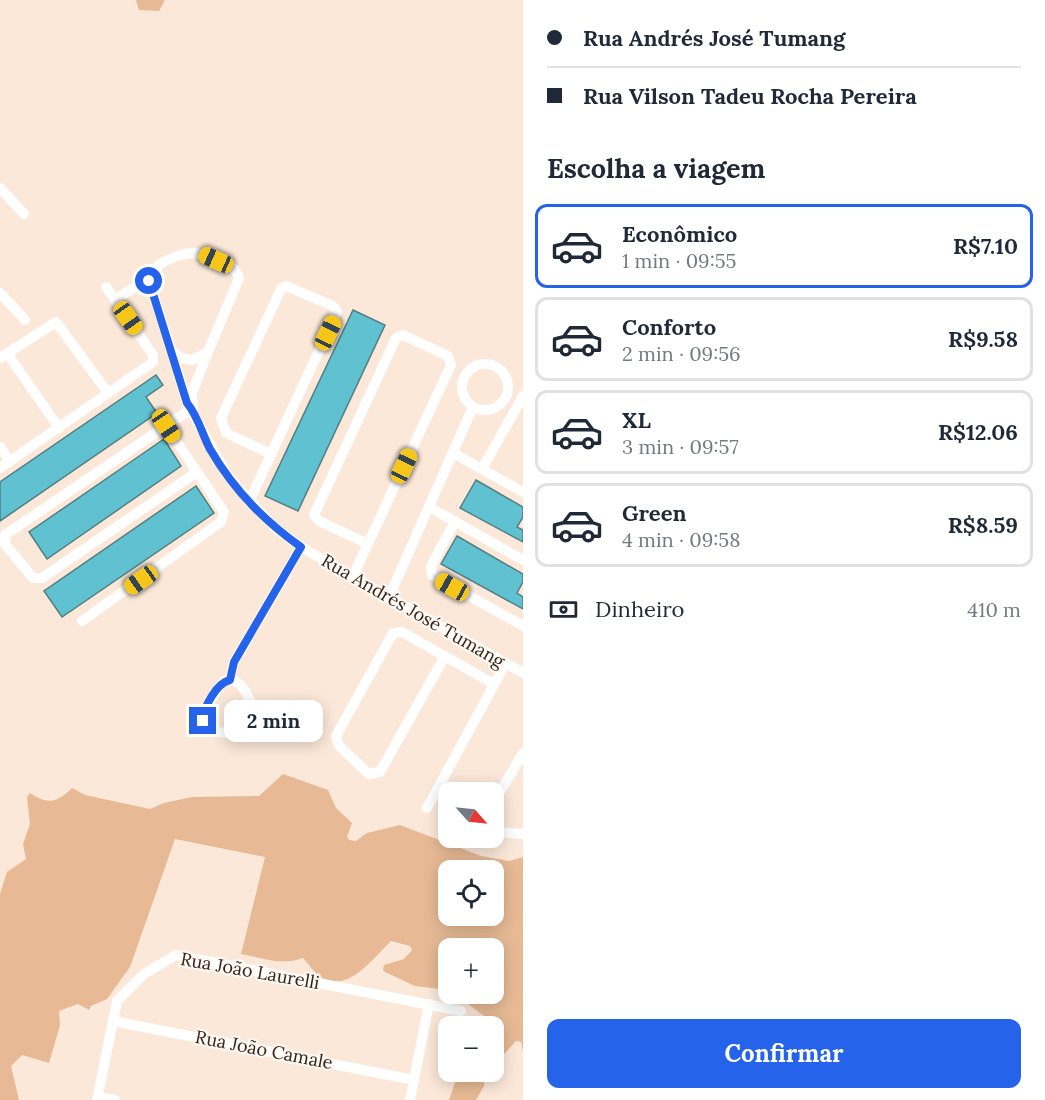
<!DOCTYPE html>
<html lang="pt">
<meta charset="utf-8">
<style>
body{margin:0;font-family:Lora,serif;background:#f6f6f7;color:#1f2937;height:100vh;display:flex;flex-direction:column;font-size:22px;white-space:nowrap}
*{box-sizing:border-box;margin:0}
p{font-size:20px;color:#747a83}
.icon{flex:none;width:33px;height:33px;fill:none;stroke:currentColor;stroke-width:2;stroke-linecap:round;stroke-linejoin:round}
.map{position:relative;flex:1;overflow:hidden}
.sheet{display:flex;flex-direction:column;background:#fff;width:522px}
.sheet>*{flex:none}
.hud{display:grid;align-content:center;height:132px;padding:0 24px;background:#fff}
.needle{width:39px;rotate:117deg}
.buttons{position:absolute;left:438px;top:782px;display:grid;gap:12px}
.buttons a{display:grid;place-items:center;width:66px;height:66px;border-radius:12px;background:#fff;box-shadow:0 3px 15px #0003;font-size:30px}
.end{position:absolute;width:27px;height:27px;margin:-14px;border:8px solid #2563eb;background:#fff;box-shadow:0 0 0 3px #fff}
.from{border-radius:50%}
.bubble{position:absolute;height:42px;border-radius:12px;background:#fff;box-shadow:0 3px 15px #0003;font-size:20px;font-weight:800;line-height:42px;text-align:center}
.car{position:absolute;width:18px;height:36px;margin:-18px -9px;border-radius:8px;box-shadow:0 0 4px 2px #0007;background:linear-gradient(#f5c518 24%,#345 0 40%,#f5c518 0 76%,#345 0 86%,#f5c518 0)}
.hud b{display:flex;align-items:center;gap:21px;height:57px;font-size:22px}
.hud b+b{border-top:2px solid #e0e1e3}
.hud i{width:15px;height:15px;background:#1f2937}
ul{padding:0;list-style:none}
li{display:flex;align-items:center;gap:18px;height:84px;margin:0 12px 9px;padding:0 12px;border:3px solid #e0e1e3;border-radius:12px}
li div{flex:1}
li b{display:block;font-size:22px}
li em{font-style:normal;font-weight:800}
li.selected{border-color:#2563eb}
li>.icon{width:54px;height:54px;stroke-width:1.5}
h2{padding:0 24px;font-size:27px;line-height:72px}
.pay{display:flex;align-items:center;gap:15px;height:66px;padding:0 24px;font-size:22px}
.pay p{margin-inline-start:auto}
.cta{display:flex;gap:12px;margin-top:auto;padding:12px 24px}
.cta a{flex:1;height:69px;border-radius:12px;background:#2563eb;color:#fff;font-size:24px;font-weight:800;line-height:69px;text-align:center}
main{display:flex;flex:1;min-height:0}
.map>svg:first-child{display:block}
</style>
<main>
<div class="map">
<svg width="523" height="1100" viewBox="0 0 523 1100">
<rect width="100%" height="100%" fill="#fbe8d9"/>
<g fill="#e7ba95" fill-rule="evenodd">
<polygon points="136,0 164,0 164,2 159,11 139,10"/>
<path d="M283,774L328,790L336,808L352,823L347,837L349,840L356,841L367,833L400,825L481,856L509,861L523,857V1052L521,1042L516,1041L494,1065V1038L500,1036L491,1021L453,993H494V948H448V990L415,986L383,971L384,965L404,959L412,950L410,946L391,941C374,957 347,996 319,976C313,971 308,963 303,958C282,966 262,958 241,954L265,857L175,839L130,967L107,999L91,1006L89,1010L78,1004L59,1011L60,1025L49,1063L22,1055L11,1066L19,1100H0V894L7,872L26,859L23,844L30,824L27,797L30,793C48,805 57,803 72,788L85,795L150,809L164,803L192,797L259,796ZM448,870H494V915H448Z"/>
<polygon points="459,1071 485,1071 484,1086 476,1100 449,1100"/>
</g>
<g fill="#60c2d0" stroke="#527e84" stroke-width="1.5">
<polygon points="353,310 385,325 298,511 265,496"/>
<polygon points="156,375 163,385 146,397 157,413 0,521 0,482"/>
<polygon points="164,439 181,466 47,559 29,532"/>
<polygon points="476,480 523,507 523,517 517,527 523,530 523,542 460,508"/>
<polygon points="196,486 214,513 62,617 44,591"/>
<polygon points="457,536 523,574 523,582 517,593 523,597 523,609 441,564"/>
</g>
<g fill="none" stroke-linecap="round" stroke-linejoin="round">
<g stroke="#fff" stroke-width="10">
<polyline points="0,188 24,214"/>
<path d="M191,253C206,253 235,262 239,278L208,352L192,360L180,358L171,350L149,281C150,264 176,255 191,253Z"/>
<polyline points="0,293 25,320"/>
<polyline points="115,300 144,281 149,281"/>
<polyline points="171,350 187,403 227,475 273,526 301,547 523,673"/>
<polyline points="7,353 59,428"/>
<polyline points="0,358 56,322 108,393"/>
<circle cx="485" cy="387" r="23"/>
<polyline points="193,410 185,413 5,535 5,544 33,578 42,578 197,472"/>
<polyline points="193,410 192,393 208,352"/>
<polyline points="0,447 10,461"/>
<polyline points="453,453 523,492"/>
<polyline points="0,468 153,362 153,355 106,287"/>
<polyline points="482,469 523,396"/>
<polyline points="249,502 337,312 333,306 286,286 281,289 221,418 226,433 271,454"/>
<polyline points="429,507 523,560"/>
<polyline points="455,521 431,566 432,575 523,626"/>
<polyline points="353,576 451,365 448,356 403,335 396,338 314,515 319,521 368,544"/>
<polyline points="389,597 473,407"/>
<polyline points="82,621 221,522 224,512 166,426"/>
<polyline points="445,656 380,772 369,774 339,746 336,736 393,633 402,632 494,684"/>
<path d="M226,680C245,678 249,701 256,715C250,739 187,742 209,703C214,695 218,685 226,680Z"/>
<polyline points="230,680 234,662 301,547"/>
<polyline points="494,802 523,753"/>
<polyline points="427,808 506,663"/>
<polyline points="494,832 523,834"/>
<polyline points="113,1021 414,1080"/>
<polyline points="98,1097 115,1100"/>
<polyline points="97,1100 117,1001 144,974 176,955 461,1011"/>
<polyline points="410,1100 429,1004"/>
</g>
</g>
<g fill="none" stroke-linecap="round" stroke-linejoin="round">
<path stroke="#2563eb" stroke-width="8" d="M149,281L187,403C198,416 202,434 210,449C233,489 264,521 301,547L234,662L230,680C217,683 203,707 203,721"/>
</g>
<g text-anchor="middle" stroke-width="4.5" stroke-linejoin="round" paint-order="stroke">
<g font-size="18" fill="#31251c" stroke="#fff8f3">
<text transform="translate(413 611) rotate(30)" y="6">Rua Andrés José Tumang</text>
<text transform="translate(250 971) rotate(10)" y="6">Rua João Laurelli</text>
<text transform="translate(264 1050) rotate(11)" y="6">Rua João Camale</text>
</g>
</g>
</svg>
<div class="buttons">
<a><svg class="needle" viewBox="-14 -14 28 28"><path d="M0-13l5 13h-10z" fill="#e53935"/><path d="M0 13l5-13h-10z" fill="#747a83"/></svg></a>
<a><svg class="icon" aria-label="locate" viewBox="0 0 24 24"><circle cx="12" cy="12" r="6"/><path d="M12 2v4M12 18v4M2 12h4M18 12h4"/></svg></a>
<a>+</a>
<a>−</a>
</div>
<i class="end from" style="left:149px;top:281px"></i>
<i class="end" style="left:203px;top:721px"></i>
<div class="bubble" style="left:224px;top:700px;width:99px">2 min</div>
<i class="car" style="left:216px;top:260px;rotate:294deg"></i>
<i class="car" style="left:128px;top:318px;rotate:145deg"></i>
<i class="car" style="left:328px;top:333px;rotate:25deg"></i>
<i class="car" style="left:166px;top:426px;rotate:146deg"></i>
<i class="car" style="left:404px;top:466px;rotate:25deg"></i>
<i class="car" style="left:141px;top:580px;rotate:235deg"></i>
<i class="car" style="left:452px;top:587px;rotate:299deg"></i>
</div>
<section class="sheet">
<div class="hud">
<b><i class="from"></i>Rua Andrés José Tumang</b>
<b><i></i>Rua Vilson Tadeu Rocha Pereira</b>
</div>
<h2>Escolha a viagem</h2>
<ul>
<li class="selected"><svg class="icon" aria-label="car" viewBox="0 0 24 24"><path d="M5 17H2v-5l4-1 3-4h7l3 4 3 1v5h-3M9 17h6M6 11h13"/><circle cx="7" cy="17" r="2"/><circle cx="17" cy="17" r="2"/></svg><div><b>Econômico</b><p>1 min · 09:55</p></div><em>R$7.10</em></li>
<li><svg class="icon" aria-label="car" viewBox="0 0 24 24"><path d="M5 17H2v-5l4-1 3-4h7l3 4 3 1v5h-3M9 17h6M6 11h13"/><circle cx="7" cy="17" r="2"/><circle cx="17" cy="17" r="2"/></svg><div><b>Conforto</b><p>2 min · 09:56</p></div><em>R$9.58</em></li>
<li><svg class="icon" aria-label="car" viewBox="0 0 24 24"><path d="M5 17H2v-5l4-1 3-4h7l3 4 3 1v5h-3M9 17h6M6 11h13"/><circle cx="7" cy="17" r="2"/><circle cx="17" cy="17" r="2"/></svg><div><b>XL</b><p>3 min · 09:57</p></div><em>R$12.06</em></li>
<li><svg class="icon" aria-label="car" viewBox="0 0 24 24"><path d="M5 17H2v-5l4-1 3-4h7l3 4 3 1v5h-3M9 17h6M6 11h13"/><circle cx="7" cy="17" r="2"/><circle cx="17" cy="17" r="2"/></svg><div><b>Green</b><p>4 min · 09:58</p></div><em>R$8.59</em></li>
</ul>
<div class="pay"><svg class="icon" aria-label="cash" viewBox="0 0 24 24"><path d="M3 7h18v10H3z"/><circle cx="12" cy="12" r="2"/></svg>Dinheiro<p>410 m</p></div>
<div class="cta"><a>Confirmar</a></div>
</section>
</main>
